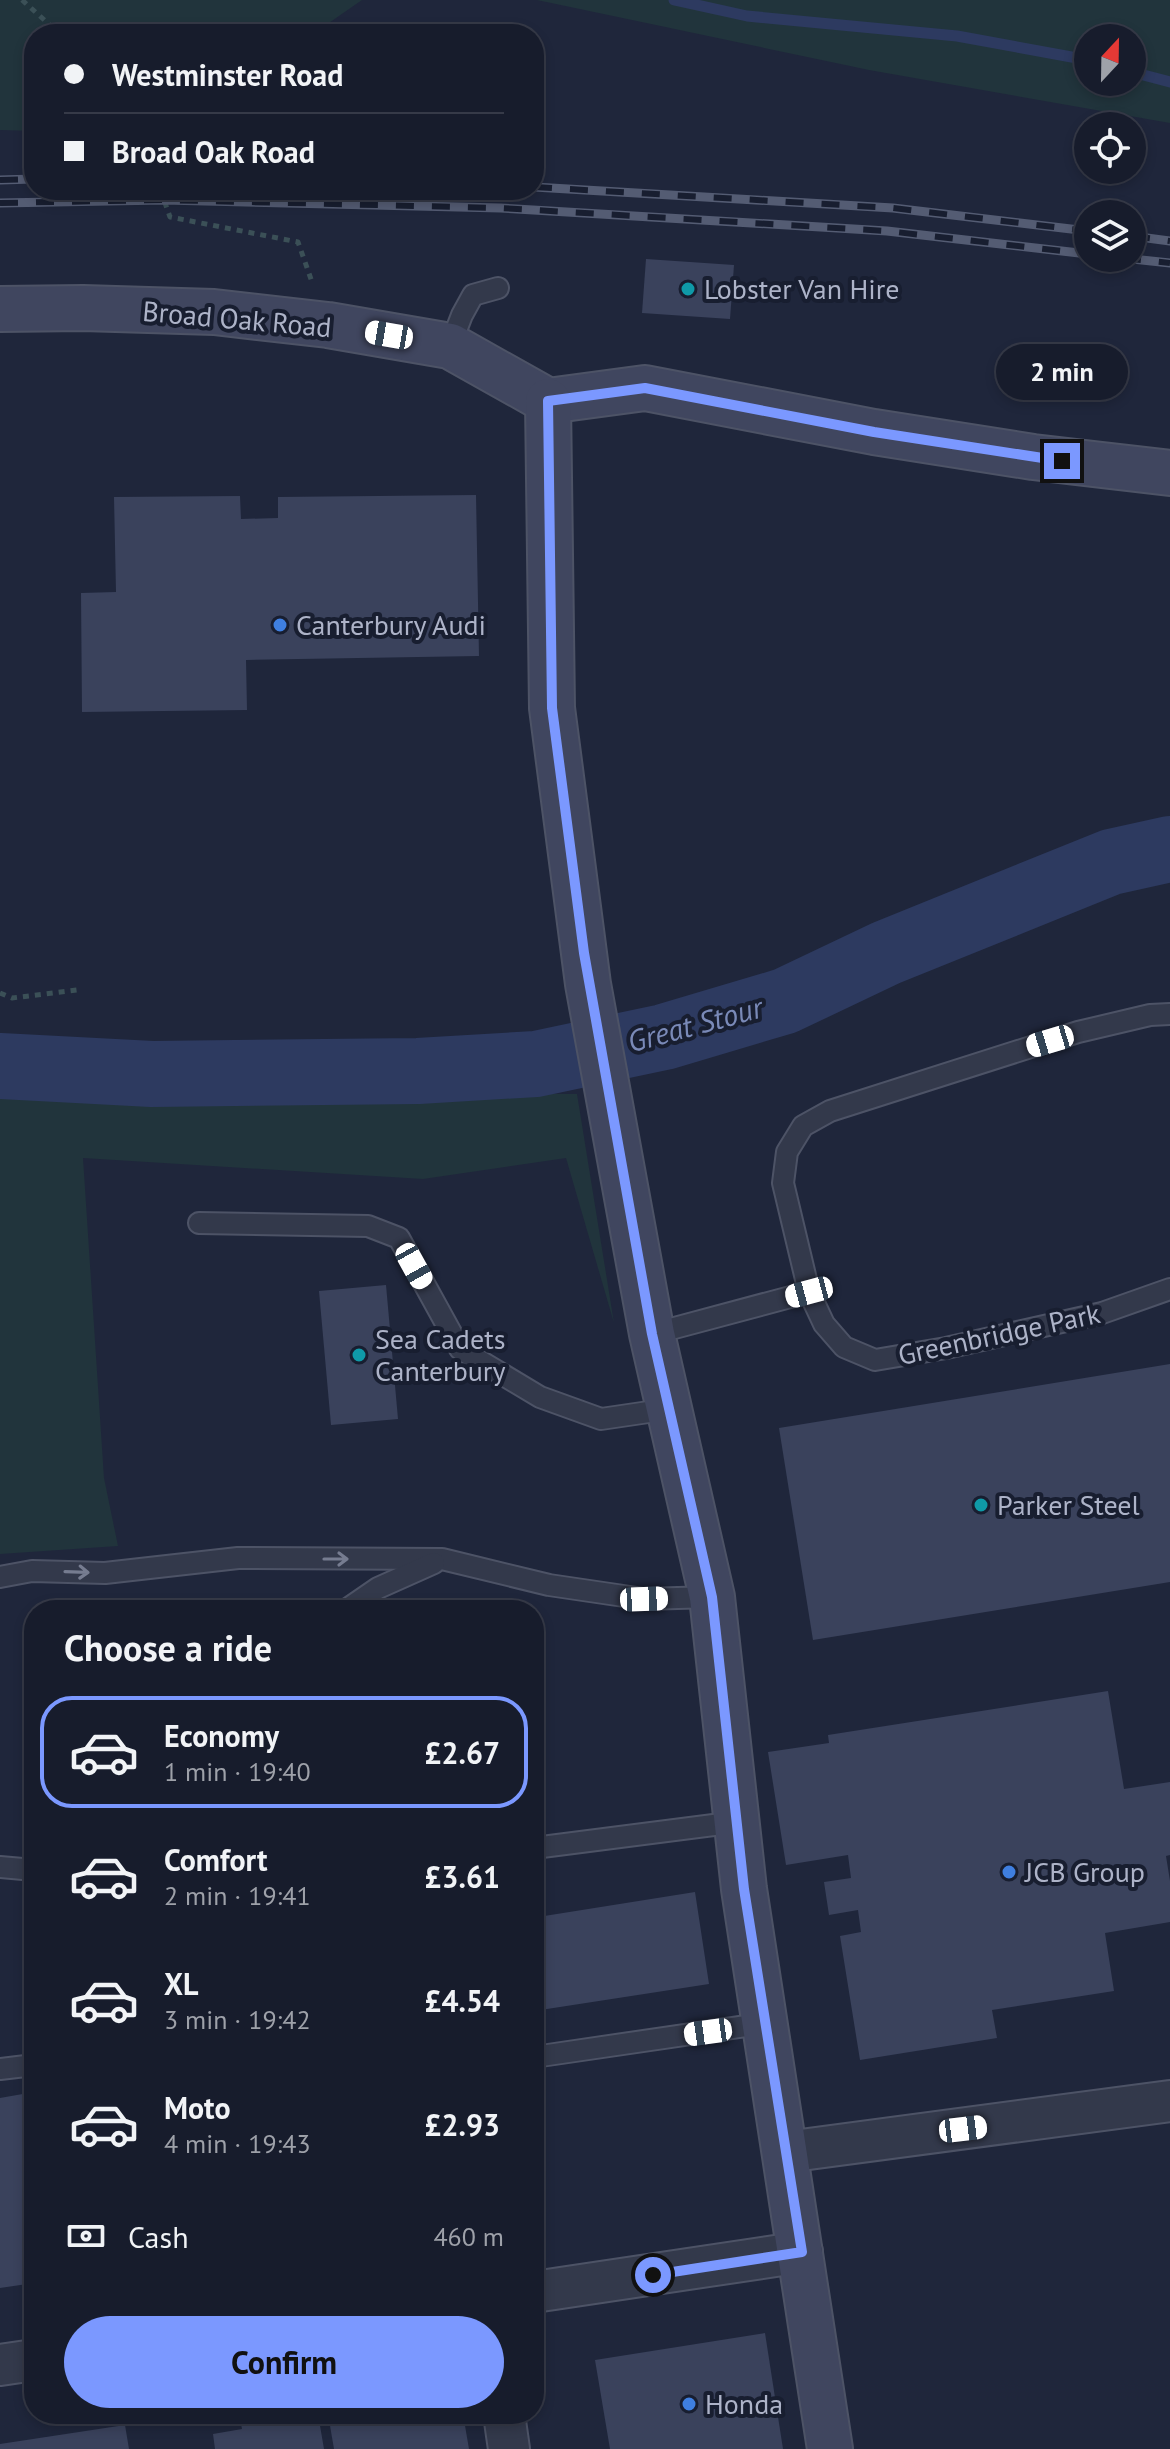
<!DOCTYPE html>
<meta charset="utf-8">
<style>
body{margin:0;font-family:"PT Sans",sans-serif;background:#202534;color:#f1f3f6;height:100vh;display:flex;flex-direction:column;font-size:30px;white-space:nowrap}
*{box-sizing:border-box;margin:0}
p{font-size:26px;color:#9ea1a9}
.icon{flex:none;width:44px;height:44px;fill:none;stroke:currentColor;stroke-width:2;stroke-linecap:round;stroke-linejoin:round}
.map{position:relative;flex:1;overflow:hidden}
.panel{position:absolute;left:24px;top:1600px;width:520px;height:824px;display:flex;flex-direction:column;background:#171c2c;border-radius:32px;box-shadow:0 4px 12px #0003,0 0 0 2px #363a48}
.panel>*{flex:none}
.hud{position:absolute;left:24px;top:24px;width:520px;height:176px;border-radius:32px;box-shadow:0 4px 12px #0003,0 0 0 2px #363a48;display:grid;align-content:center;height:176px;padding:0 40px;background:#171c2c}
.needle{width:52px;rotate:22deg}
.controls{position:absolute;left:1074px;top:24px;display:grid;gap:16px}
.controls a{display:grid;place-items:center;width:72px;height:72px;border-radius:50%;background:#171c2c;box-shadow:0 4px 12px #0003,0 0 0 2px #363a48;font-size:40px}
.end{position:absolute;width:36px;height:36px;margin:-18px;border:10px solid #7b98ff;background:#111;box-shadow:0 0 0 4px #111}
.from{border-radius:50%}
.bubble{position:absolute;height:56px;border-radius:28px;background:#171c2c;box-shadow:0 4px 12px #0003,0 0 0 2px #363a48;font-size:26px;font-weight:600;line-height:56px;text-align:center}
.car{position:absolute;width:24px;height:48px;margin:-24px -12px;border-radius:10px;box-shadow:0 0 6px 2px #0007;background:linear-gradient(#fff 24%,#345 0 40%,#fff 0 76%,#345 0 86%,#fff 0)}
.hud b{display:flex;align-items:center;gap:28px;height:76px;font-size:30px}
.hud b+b{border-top:2px solid #363a48}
.hud i{width:20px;height:20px;background:#f1f3f6}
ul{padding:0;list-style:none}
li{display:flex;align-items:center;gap:24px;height:112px;margin:0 16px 12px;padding:0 24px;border:4px solid transparent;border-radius:32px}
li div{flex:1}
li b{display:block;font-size:30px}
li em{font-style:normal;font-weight:600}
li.active{border-color:#7b98ff}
li>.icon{width:72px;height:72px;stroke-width:1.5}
h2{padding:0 40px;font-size:36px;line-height:96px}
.pay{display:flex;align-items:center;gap:20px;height:88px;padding:0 40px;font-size:30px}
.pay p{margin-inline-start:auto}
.action{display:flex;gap:16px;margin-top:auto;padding:16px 40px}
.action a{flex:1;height:92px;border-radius:48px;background:#7b98ff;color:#111;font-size:32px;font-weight:600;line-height:92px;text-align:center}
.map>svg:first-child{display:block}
</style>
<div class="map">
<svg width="1170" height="2449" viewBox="0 0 1170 2449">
<rect width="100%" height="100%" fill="#1f263b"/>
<g fill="#21343c" fill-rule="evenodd">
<polygon points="0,0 362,0 313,34 34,34 34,131 0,130"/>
<path d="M537,0H1170V123L869,70ZM1088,38H1132V82H1088Z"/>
<polygon points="0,1092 577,1094 614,1323 566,1158 423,1179 83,1158 104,1478 118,1546 0,1554"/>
</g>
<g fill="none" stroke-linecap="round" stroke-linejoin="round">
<g stroke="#2d3a60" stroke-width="11">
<polyline points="674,0 747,16 957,36 1088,60"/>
<polyline points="1132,72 1170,82"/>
</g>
<polyline stroke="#2d3a60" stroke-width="66" points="0,1066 152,1074 418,1071 536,1064 664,1037 785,1001 886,953 1111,862 1170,849"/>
</g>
<g fill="#3a425c">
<polygon points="646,259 734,265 730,319 642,313"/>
<polygon points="476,495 479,656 246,660 247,710 82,712 81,593 116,592 114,497 240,496 241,519 278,518 278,497"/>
<polygon points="386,1285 398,1419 331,1425 319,1291"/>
<polygon points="1170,1364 1170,1582 813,1640 779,1428"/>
<polygon points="1108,1691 1124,1789 1170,1782 1170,1855 1166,1856 1170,1881 1170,1922 1105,1933 1114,1991 992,2010 997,2038 860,2060 840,1936 861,1932 858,1910 829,1915 824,1882 851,1878 848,1855 786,1865 768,1752 829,1743 828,1735"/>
<polygon points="695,1892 709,1984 534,2011 534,1903 538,1917"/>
<polygon points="34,2092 34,2283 0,2288 0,2098"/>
<polygon points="765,2333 783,2449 610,2449 595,2360"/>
<polygon points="239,2414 318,2414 324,2449 215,2449 213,2434 242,2429"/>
<polygon points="328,2414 463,2414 469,2449 334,2449"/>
<polygon points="125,2425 129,2449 0,2449 0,2444"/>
</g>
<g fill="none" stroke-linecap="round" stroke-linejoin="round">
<defs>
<g id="lane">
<polyline points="450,346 462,315 473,295 498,288"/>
<polyline points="1170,1014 1150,1015 1078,1032 830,1111 803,1126 787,1152 783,1183 809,1292 824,1324 844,1347 875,1360 946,1348 1102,1313 1170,1289"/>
<polyline points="199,1223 368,1226 399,1238 460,1349 540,1397 601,1419 669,1409"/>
<polyline points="652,1334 809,1292"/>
<polyline points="0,1577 32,1571 105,1573 238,1558 442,1559 549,1585 644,1599 712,1597"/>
<polyline points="346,1610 378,1588 434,1563"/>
<polyline points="534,1848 737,1822"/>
<polyline points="0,1867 34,1870"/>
<polyline points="534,2057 766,2023"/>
<polyline points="0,2069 34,2065"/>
</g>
<g id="street">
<polyline points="786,2152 1170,2101"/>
<polyline points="534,2292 802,2252"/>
<polyline points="0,2365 34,2360"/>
<polyline points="504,2414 509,2449"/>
</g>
<g id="secondary">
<polyline points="0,309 83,308 214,312 328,325 450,346 548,401 645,388 874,432 1033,457 1170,473"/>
<polyline points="548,401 552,708 588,984 652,1334 712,1597 744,1889 830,2449"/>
</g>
</defs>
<use href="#lane" stroke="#4d5366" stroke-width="24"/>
<use href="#street" stroke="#4d5366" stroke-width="44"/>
<use href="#secondary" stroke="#4d5366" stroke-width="48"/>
<g stroke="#3b5057" stroke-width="5" stroke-dasharray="6 6" stroke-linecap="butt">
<polyline points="22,0 60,34"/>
<polyline points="165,190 164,200 170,217 298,242 312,282"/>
<polyline points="0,993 12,998 77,990"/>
</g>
<use href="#lane" stroke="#33394b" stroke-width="20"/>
<use href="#street" stroke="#33394b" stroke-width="40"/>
<use href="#secondary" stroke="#40465f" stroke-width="44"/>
<defs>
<g id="rail">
<polyline points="0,180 34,179"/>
<polyline points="534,187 893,208 1088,231"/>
<polyline points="0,203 164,200 501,208 887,231 1088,254"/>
<polyline points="1132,236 1170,241"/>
<polyline points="1123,258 1170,263"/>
</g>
</defs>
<use href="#rail" stroke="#545c73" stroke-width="9"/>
<use href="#rail" stroke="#181e30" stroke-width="6" stroke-dasharray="18" stroke-linecap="butt"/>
</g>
<defs><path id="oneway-shaft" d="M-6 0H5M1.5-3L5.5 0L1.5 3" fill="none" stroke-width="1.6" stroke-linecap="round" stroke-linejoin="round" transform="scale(2)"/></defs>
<g stroke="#767c90">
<use href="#oneway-shaft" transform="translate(336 1559)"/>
<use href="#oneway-shaft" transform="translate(77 1572) rotate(2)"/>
</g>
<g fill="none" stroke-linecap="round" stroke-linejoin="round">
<polyline stroke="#7b98ff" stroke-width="10" points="653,2275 802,2252 744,1889 712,1597 652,1334 584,953 552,708 548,401 645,388 874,432 1062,461"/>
</g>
<g fill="#0f9aa8" stroke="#181e30" stroke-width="3">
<circle cx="688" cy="289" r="8"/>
<circle cx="359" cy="1355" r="8"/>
<circle cx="981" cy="1505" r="8"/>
</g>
<g fill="#3f7fe0" stroke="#181e30" stroke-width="3">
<circle cx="280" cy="625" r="8"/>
<circle cx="1009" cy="1872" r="8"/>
<circle cx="689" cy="2404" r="8"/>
</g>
<g text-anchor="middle" stroke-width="8" stroke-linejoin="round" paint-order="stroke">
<g font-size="28" fill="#adb3c8" stroke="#181e30" text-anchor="start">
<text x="704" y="299">Lobster Van Hire</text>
<text x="296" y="635">Canterbury Audi</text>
<text x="375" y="1349">Sea Cadets<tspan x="375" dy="32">Canterbury</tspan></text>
<text x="997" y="1515">Parker Steel</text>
<text x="1025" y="1882">JCB Group</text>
<text x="705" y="2414">Honda</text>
</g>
<g font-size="28" fill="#adb3c8" stroke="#181e30">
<text transform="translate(237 319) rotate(5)" y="10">Broad Oak Road</text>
<text transform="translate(999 1334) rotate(-12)" y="10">Greenbridge Park</text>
</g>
<g font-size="30" font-style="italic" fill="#7a8ab8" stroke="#181e30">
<text transform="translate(695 1025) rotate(-15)" y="10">Great Stour</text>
</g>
</g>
</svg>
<div class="controls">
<a><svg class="needle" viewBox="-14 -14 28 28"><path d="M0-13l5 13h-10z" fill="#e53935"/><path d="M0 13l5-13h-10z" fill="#9ea1a9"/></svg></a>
<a><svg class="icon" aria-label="locate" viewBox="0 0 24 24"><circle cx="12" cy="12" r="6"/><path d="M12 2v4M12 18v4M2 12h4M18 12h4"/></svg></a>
<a><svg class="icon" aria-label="layers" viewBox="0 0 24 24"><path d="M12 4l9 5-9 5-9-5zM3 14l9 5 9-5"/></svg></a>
</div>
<i class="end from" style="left:653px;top:2275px"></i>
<i class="end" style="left:1062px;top:461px"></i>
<div class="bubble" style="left:996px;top:344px;width:132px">2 min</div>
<i class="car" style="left:389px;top:335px;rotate:280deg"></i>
<i class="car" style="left:1050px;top:1041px;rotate:253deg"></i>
<i class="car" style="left:414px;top:1266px;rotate:151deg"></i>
<i class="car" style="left:809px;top:1292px;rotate:255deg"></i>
<i class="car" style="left:644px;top:1599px;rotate:88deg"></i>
<i class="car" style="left:708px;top:2032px;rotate:262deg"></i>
<i class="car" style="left:963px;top:2129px;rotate:83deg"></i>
<div class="hud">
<b><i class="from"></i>Westminster Road</b>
<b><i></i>Broad Oak Road</b>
</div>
<section class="panel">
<h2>Choose a ride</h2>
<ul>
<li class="active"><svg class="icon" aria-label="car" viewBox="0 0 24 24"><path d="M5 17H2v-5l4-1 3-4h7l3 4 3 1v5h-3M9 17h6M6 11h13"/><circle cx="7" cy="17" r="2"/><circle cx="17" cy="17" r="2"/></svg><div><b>Economy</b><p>1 min · 19:40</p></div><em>£2.67</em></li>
<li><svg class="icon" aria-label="car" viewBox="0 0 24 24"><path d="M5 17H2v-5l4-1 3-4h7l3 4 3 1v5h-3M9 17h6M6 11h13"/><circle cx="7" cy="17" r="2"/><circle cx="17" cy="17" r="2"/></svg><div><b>Comfort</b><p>2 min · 19:41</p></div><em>£3.61</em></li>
<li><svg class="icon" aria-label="car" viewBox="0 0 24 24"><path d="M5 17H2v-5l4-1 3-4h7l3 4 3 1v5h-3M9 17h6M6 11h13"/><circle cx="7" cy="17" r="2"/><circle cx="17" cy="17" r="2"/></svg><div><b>XL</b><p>3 min · 19:42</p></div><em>£4.54</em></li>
<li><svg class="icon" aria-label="car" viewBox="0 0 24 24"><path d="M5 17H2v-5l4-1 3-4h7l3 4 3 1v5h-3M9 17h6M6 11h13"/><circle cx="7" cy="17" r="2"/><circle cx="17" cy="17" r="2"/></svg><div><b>Moto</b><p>4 min · 19:43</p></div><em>£2.93</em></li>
</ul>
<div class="pay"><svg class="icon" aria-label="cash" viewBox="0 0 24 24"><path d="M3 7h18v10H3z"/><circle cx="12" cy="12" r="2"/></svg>Cash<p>460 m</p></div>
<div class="action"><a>Confirm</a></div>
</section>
</div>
